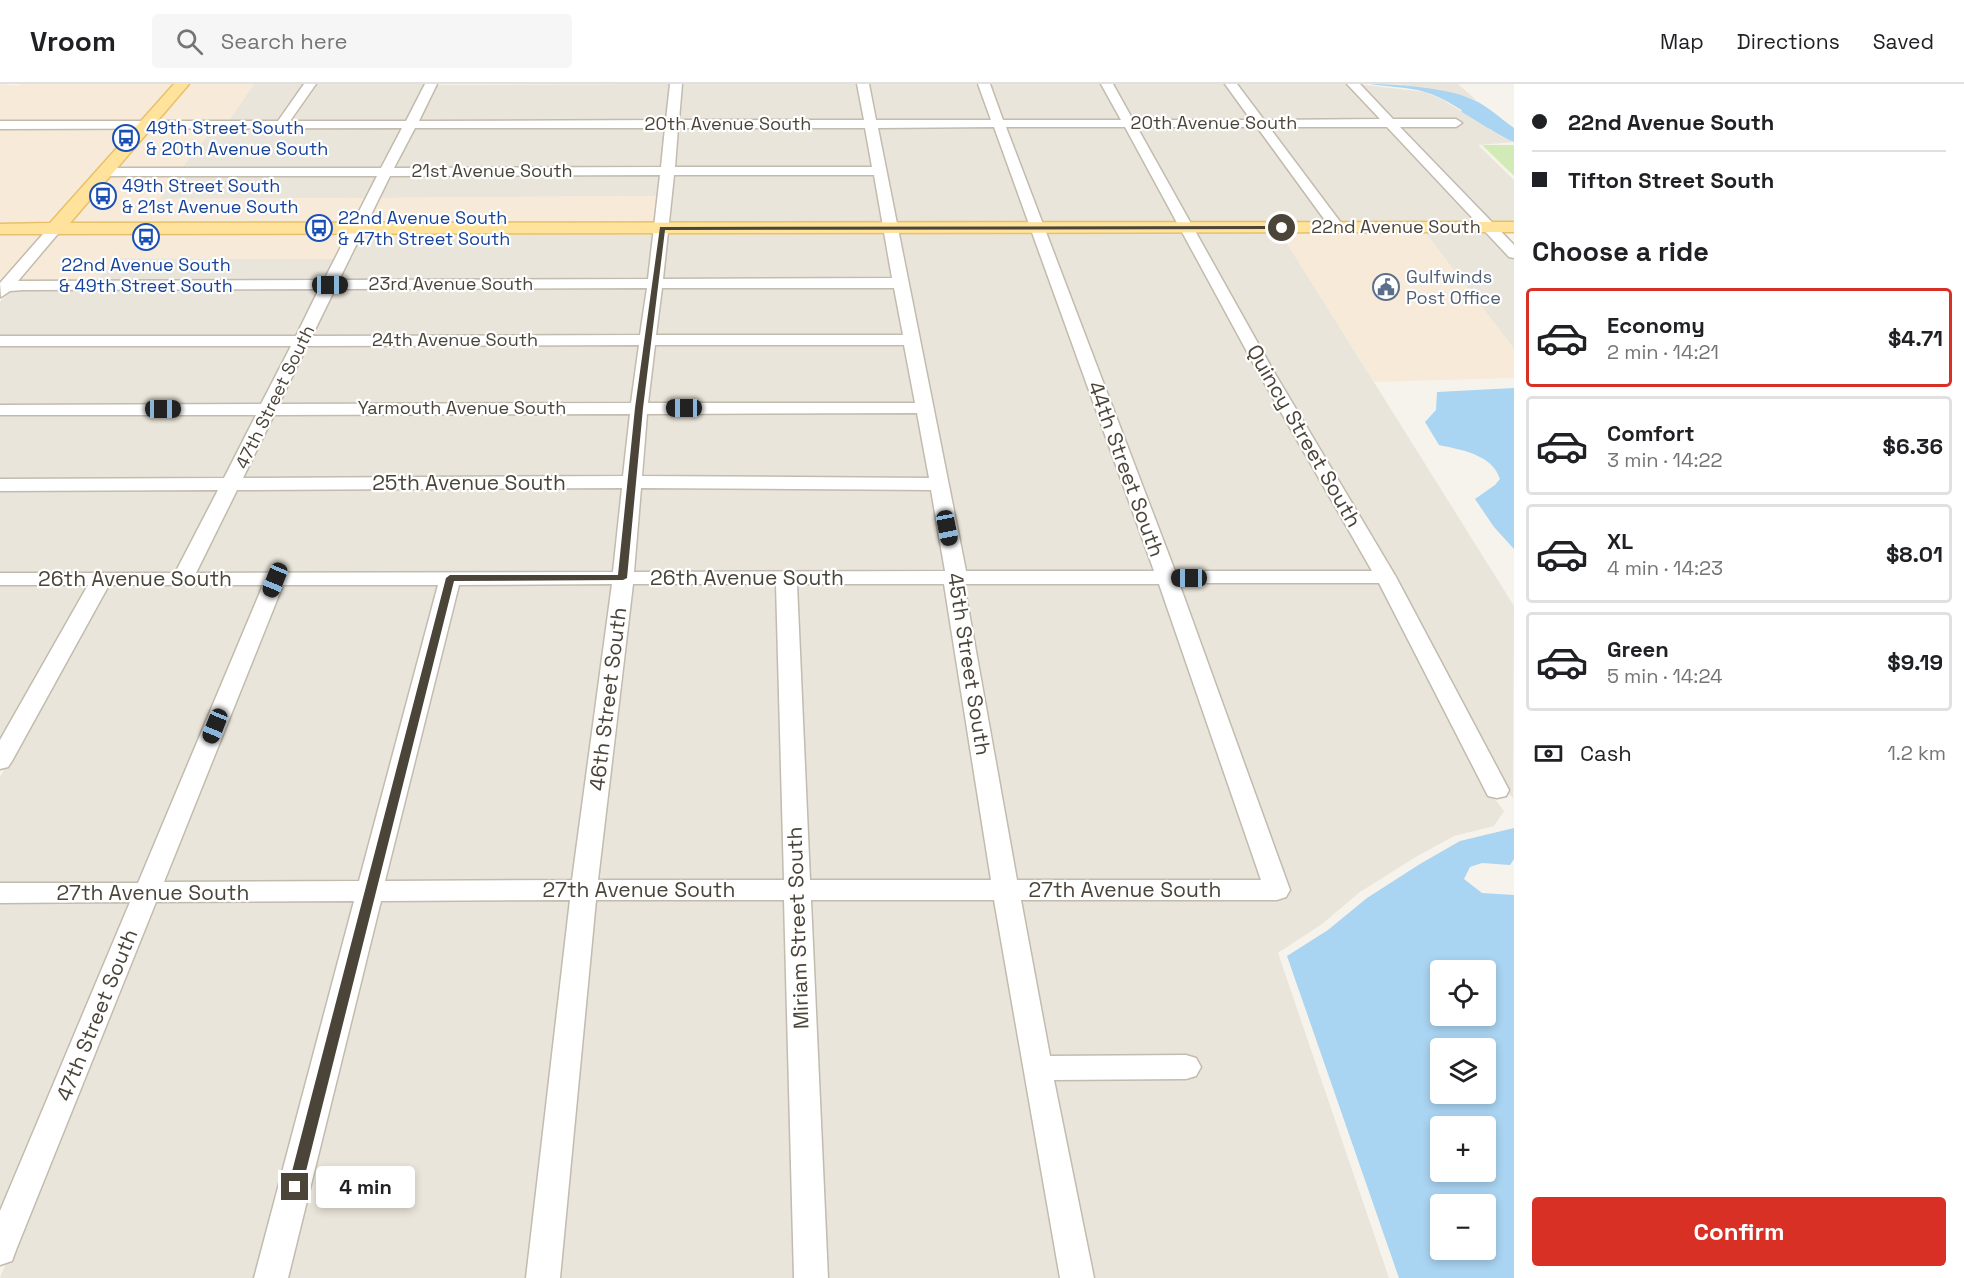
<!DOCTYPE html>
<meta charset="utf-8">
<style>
body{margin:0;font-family:"Space Grotesk",sans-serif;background:#f6f6f6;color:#202124;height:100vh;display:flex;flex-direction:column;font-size:22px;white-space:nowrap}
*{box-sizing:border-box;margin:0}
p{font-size:20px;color:#757577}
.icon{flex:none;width:33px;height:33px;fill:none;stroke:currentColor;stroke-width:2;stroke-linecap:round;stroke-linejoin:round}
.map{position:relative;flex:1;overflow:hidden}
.sheet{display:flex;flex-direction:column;background:#fff;width:450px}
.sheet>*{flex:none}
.hud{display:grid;align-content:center;height:132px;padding:0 18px;background:#fff}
.tools{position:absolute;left:1430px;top:876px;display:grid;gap:12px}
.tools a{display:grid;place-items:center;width:66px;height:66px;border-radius:6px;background:#fff;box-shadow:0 3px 9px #0003;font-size:30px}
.end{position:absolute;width:27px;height:27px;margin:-14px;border:8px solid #4b4439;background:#fff;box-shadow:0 0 0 3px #fff}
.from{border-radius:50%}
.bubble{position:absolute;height:42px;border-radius:6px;background:#fff;box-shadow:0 3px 9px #0003;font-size:20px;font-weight:700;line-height:42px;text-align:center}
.car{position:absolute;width:18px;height:36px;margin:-18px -9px;border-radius:8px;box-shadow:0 0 4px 2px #0007;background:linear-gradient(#222 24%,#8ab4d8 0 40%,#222 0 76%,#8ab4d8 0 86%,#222 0)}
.hud b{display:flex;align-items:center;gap:21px;height:57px;font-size:22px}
.hud b+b{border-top:2px solid #e0e0e0}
.hud i{width:15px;height:15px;background:#202124}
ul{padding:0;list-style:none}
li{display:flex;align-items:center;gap:18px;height:99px;margin:0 12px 9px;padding:0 6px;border:3px solid #e0e0e0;border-radius:6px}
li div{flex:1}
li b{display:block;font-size:22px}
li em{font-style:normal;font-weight:700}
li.active{border-color:#d93025}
li>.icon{width:54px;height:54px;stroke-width:1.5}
h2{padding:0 18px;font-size:27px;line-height:72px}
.pay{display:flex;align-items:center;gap:15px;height:66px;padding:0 18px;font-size:22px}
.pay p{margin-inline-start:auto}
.cta{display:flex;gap:12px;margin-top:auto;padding:12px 18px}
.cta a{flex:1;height:69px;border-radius:6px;background:#d93025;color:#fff;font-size:24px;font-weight:700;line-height:69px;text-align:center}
header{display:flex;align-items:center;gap:36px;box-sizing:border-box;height:84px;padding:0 30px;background:#fff;border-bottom:2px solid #e0e0e0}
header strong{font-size:28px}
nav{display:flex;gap:33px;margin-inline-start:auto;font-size:21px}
.search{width:420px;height:54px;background:#f6f6f6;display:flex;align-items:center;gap:15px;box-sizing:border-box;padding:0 21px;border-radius:6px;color:#757577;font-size:22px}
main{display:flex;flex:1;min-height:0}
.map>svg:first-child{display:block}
</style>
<header>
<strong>Vroom</strong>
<div class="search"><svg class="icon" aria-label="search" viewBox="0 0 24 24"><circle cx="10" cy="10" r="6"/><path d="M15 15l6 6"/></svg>Search here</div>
<nav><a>Map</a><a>Directions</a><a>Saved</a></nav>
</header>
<main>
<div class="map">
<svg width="1514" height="1194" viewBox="0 0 1514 1194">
<rect width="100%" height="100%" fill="#f6f3ec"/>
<g fill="#eae5da">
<polygon points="254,0 305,0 278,39 227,39"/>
<polygon points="314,0 427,0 408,39 287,39"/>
<polygon points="672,0 668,38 417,39 435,1"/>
<polygon points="680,0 859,0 866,38 677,38"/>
<polygon points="867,0 980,0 994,38 875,38"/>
<polygon points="988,0 1103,0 1124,38 1003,38"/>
<polygon points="1111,0 1227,0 1255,38 1133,38"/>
<polygon points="1235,0 1348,0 1384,37 1264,38"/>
<polygon points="1357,0 1425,8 1443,16 1502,53 1514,58 1478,61 1514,96 1514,141 1492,141 1396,41 1461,41 1458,38 1393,37"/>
<polygon points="1399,0 1458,0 1476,16 1464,12"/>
<polygon points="1126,41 1181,141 1041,142 1004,42"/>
<polygon points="1135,41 1257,41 1331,141 1191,141"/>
<polygon points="1266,41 1387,41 1482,141 1341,141"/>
<polygon points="667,42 663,85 391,85 415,43"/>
<polygon points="676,42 866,42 874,85 672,85"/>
<polygon points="876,42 995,42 1031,142 895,142"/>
<polygon points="214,43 406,43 382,85 180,86"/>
<polygon points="379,89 368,114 159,115 177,90"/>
<polygon points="389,89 662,89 660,112 377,114"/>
<polygon points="672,89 875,89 885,142 667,142"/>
<polygon points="886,146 896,197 660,197 667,147"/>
<polygon points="896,146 1033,146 1157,489 963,489"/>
<polygon points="1043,146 1184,146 1375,488 1172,489"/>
<polygon points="1194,146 1486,146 1514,176 1514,265 1424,147 1280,148 1514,522 1513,714 1506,706"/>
<polygon points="362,147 656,147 649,197 337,198"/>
<polygon points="115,174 337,175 326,198 96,198"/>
<polygon points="648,202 643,252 310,254 334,203"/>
<polygon points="660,202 897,202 904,253 655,252"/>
<polygon points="323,203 299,254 0,254 0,218 11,206"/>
<polygon points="642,259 633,320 278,321 307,260"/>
<polygon points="654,259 905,259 917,320 646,320"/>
<polygon points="0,260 295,260 266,321 0,322"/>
<polygon points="632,327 626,394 240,397 275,328"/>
<polygon points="645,327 919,327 931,396 639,394"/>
<polygon points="262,328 227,397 0,397 0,329"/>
<polygon points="625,403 616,489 191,491 236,405"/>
<polygon points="639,403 932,404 948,489 631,489"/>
<polygon points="0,405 222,405 177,491 0,490"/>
<polygon points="615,498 576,798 382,800 457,499"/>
<polygon points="630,498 778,498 787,799 594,798"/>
<polygon points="793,498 946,499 995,798 806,799"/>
<polygon points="1381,498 1488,706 1504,727 1494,742 1454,752 1414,774 1360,808 1322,840 1278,869 1389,1194 1089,1194 1049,994 1199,992 1193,973 1046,975 1016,814 1289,813 1176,499"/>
<polygon points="442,499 363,800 159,801 280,501"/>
<polygon points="962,499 1161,499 1265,798 1014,798"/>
<polygon points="0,500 92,500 0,662"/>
<polygon points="107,500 265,501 141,801 0,801 0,693"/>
<polygon points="574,814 531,1194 284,1194 378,815"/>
<polygon points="593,814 788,814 799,1194 555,1194"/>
<polygon points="807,814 997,814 1065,1194 823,1194"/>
<polygon points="359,815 259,1194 0,1194 153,817"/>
<polygon points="0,817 134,817 0,1137"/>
</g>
<g fill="#f7ead8">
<polygon points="0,0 18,2 21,0 177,0 143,39 0,39"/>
<polygon points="186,0 254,0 227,39 152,39"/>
<polygon points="0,43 140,43 52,143 0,143"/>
<polygon points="149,43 214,43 180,86 112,86"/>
<polygon points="108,90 177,90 160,115 368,114 354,143 62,143"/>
<polygon points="660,112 657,142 364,142 377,114"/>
<polygon points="352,147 337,175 115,174 96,198 13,200 58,148"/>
<polygon points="1279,147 1424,147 1514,265 1514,294 1374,298"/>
<polygon points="0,148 47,148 1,202 0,202"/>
</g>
<polygon fill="#d2eab5" points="1482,61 1514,61 1514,92"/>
<g fill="#a9d4f2" fill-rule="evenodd">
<path d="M1370,0C1398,0 1451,4 1476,17C1490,24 1501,35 1514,44V58C1483,45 1458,18 1425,8C1408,3 1388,3 1370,0Z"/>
<path d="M1514,304V465L1494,443L1475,415L1495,401L1500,395C1492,370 1461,366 1439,361L1425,338L1436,326L1437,308Z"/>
<path d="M1514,744V775L1510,781L1482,779L1470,783L1464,795L1482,809L1514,811V1194H1399L1287,872L1328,846L1367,814L1420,780L1460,757ZM1485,886V932H1440V886ZM1485,964V1010H1440V964ZM1440,1042H1485V1088H1440ZM1440,1120H1485V1166H1440Z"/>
</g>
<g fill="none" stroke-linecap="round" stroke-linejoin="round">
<polyline stroke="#a9d4f2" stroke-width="3" points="1463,27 1489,43"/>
<defs>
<path id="minor" d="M304,0H316L290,37H406L425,0H437L419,37L666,36L670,0H682L679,36H864L857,0H869L876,36H991L978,0H990L1003,36H1121L1101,0H1113L1133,36H1251L1225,0H1237L1264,36L1380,35L1347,0H1360L1393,35H1456L1462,39L1456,43H1400L1514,161V174L1509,173L1387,43H1269L1344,143L1337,147L1332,146L1257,43H1137L1274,288L1396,493L1509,706L1506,712L1497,714L1488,712L1379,499H1179L1290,806L1286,813L1277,816H1021L1050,972L1186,971L1196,974L1201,983L1196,992L1186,995L1054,996L1094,1194H1060L994,816H811L828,1194H794L784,816H596L560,1194H526L570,816L381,817L288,1194H254L354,817L156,818L16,1166L12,1177L0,1181V1127L130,818L0,819V799H138L263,501H109L12,677L8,683L0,685V656L88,501H0V489H175L218,406L0,407V395L224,394L256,331H0V321L261,320L291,262H0V252H296L319,205L24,206L10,207L1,213L0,199L50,142L55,141L62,145L18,197L324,196L377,92H105L98,88L105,84H381L402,44L0,45V37H278ZM994,43L1154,487H966L878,44ZM1006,43H1125L1258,288L1372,487H1175ZM415,44H665L661,83L394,84ZM678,44H865L872,83H675ZM660,91L648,195L339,196L390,92ZM674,91H874L892,194L663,195ZM647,204L640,251L312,252L335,205ZM662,204H894L903,251H656ZM639,261L631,319L279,320L307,262ZM655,261H904L915,319H648ZM917,329L929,394L642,392L647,330ZM630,330L623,392L243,394L274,331ZM622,404L613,488L196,489L237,406ZM641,404L931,406L945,487L634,488ZM612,500L572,796L385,797L459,501ZM633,500H776L784,796H598ZM797,500H944L991,796H810ZM964,500H1159L1261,796H1017ZM283,501H438L359,797L164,798Z"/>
<polygon id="major" points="174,0 189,0 70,139 1514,138 1514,148 0,150 0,140 50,139"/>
</defs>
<use href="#minor" stroke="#c2bbae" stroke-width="3"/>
<use href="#major" stroke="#e6c16a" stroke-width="3"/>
<use href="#minor" fill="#fff" fill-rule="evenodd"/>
<use href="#major" fill="#ffe39c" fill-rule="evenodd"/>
</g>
<polygon fill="#4b4439" points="1282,142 1284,145 665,146 643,324 627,494 623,496 454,497 302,1103 300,1107 290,1107 288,1103 446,494 450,491 618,491 635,324 660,143"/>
<defs>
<symbol id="bus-ring" viewBox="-11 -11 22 22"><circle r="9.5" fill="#fff" stroke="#1a4fb4" stroke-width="1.5"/><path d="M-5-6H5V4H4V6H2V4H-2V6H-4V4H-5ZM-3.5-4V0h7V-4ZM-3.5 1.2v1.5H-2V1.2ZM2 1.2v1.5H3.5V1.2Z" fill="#1a4fb4"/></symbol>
<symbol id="civic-ring" viewBox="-11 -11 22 22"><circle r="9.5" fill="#fff" stroke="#5c6f8a" stroke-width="1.5"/><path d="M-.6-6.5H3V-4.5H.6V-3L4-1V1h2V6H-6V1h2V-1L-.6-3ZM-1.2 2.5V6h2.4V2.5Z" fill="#5c6f8a"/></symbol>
</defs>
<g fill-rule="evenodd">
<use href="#bus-ring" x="111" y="39" width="30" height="30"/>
<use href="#bus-ring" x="88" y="97" width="30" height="30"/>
<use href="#bus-ring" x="304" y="129" width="30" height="30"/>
<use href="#bus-ring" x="131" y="138" width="30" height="30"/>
<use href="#civic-ring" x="1371" y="188" width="30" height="30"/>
</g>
<g text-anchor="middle" stroke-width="4.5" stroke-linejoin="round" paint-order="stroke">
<g font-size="18" fill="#4b4439" stroke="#fff">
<text x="1214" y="45">20th Avenue South</text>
<text x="728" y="46">20th Avenue South</text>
<text x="492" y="93">21st Avenue South</text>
<text x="1396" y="149">22nd Avenue South</text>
<text x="451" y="206">23rd Avenue South</text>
<text x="455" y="262">24th Avenue South</text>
<text transform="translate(275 313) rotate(-64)" y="6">47th Street South</text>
<text x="462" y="330">Yarmouth Avenue South</text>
</g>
<g font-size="18" fill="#164399" stroke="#fff" text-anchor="start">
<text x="146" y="50">49th Street South<tspan x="146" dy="21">&amp; 20th Avenue South</tspan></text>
<text x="122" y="108">49th Street South<tspan x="122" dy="21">&amp; 21st Avenue South</tspan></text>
<text x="338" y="140">22nd Avenue South<tspan x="338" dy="21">&amp; 47th Street South</tspan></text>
<text x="146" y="187" text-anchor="middle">22nd Avenue South<tspan x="146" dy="21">&amp; 49th Street South</tspan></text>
</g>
<g font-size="18" fill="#4e5e75" stroke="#fff" text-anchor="start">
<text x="1406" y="199">Gulfwinds<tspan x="1406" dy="21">Post Office</tspan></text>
</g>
<g font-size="21" fill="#4b4439" stroke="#fff">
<text transform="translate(1304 352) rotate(60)" y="7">Quincy Street South</text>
<text transform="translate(1126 385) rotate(70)" y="7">44th Street South</text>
<text x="469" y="406">25th Avenue South</text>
<text x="747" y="501">26th Avenue South</text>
<text x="135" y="502">26th Avenue South</text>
<text transform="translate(969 580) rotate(81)" y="7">45th Street South</text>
<text transform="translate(608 615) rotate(-83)" y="7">46th Street South</text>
<text x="639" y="813">27th Avenue South</text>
<text x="1125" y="813">27th Avenue South</text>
<text x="153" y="816">27th Avenue South</text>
<text transform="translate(798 844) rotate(-92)" y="7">Miriam Street South</text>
<text transform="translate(97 931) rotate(-68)" y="7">47th Street South</text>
</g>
</g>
</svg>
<div class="tools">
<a><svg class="icon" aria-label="locate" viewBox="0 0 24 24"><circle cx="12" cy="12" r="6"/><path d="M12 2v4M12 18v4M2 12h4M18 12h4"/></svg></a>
<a><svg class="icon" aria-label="layers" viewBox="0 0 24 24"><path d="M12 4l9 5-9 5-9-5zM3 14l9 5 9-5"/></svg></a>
<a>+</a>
<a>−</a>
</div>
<i class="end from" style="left:1282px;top:144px"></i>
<i class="end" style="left:295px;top:1103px"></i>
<div class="bubble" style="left:316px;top:1082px;width:99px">4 min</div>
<i class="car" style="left:330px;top:201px;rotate:90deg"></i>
<i class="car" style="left:684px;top:324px;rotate:270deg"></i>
<i class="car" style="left:163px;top:325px;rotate:90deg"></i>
<i class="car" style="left:947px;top:444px;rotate:169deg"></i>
<i class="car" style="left:1189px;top:494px;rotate:270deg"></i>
<i class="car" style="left:275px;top:496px;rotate:202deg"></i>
<i class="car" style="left:215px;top:642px;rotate:202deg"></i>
</div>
<section class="sheet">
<div class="hud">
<b><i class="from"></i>22nd Avenue South</b>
<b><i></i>Tifton Street South</b>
</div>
<h2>Choose a ride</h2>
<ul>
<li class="active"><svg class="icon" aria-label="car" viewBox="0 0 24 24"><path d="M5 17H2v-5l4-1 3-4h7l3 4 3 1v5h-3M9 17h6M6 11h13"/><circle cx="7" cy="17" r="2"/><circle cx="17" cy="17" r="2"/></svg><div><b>Economy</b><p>2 min · 14:21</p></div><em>$4.71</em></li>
<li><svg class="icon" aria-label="car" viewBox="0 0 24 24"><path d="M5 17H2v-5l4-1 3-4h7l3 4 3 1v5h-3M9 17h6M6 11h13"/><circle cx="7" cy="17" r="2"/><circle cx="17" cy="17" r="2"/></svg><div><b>Comfort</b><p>3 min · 14:22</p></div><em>$6.36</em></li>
<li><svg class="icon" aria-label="car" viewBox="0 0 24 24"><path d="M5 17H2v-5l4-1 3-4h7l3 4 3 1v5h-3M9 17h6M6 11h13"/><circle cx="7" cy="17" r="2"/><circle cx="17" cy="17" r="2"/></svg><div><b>XL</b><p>4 min · 14:23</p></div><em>$8.01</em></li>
<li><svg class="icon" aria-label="car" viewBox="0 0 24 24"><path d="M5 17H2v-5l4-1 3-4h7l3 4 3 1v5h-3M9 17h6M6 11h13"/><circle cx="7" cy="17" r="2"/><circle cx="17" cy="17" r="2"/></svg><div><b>Green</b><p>5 min · 14:24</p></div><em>$9.19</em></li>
</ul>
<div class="pay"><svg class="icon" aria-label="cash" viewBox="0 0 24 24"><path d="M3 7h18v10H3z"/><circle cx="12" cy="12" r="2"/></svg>Cash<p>1.2 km</p></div>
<div class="cta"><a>Confirm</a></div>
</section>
</main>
